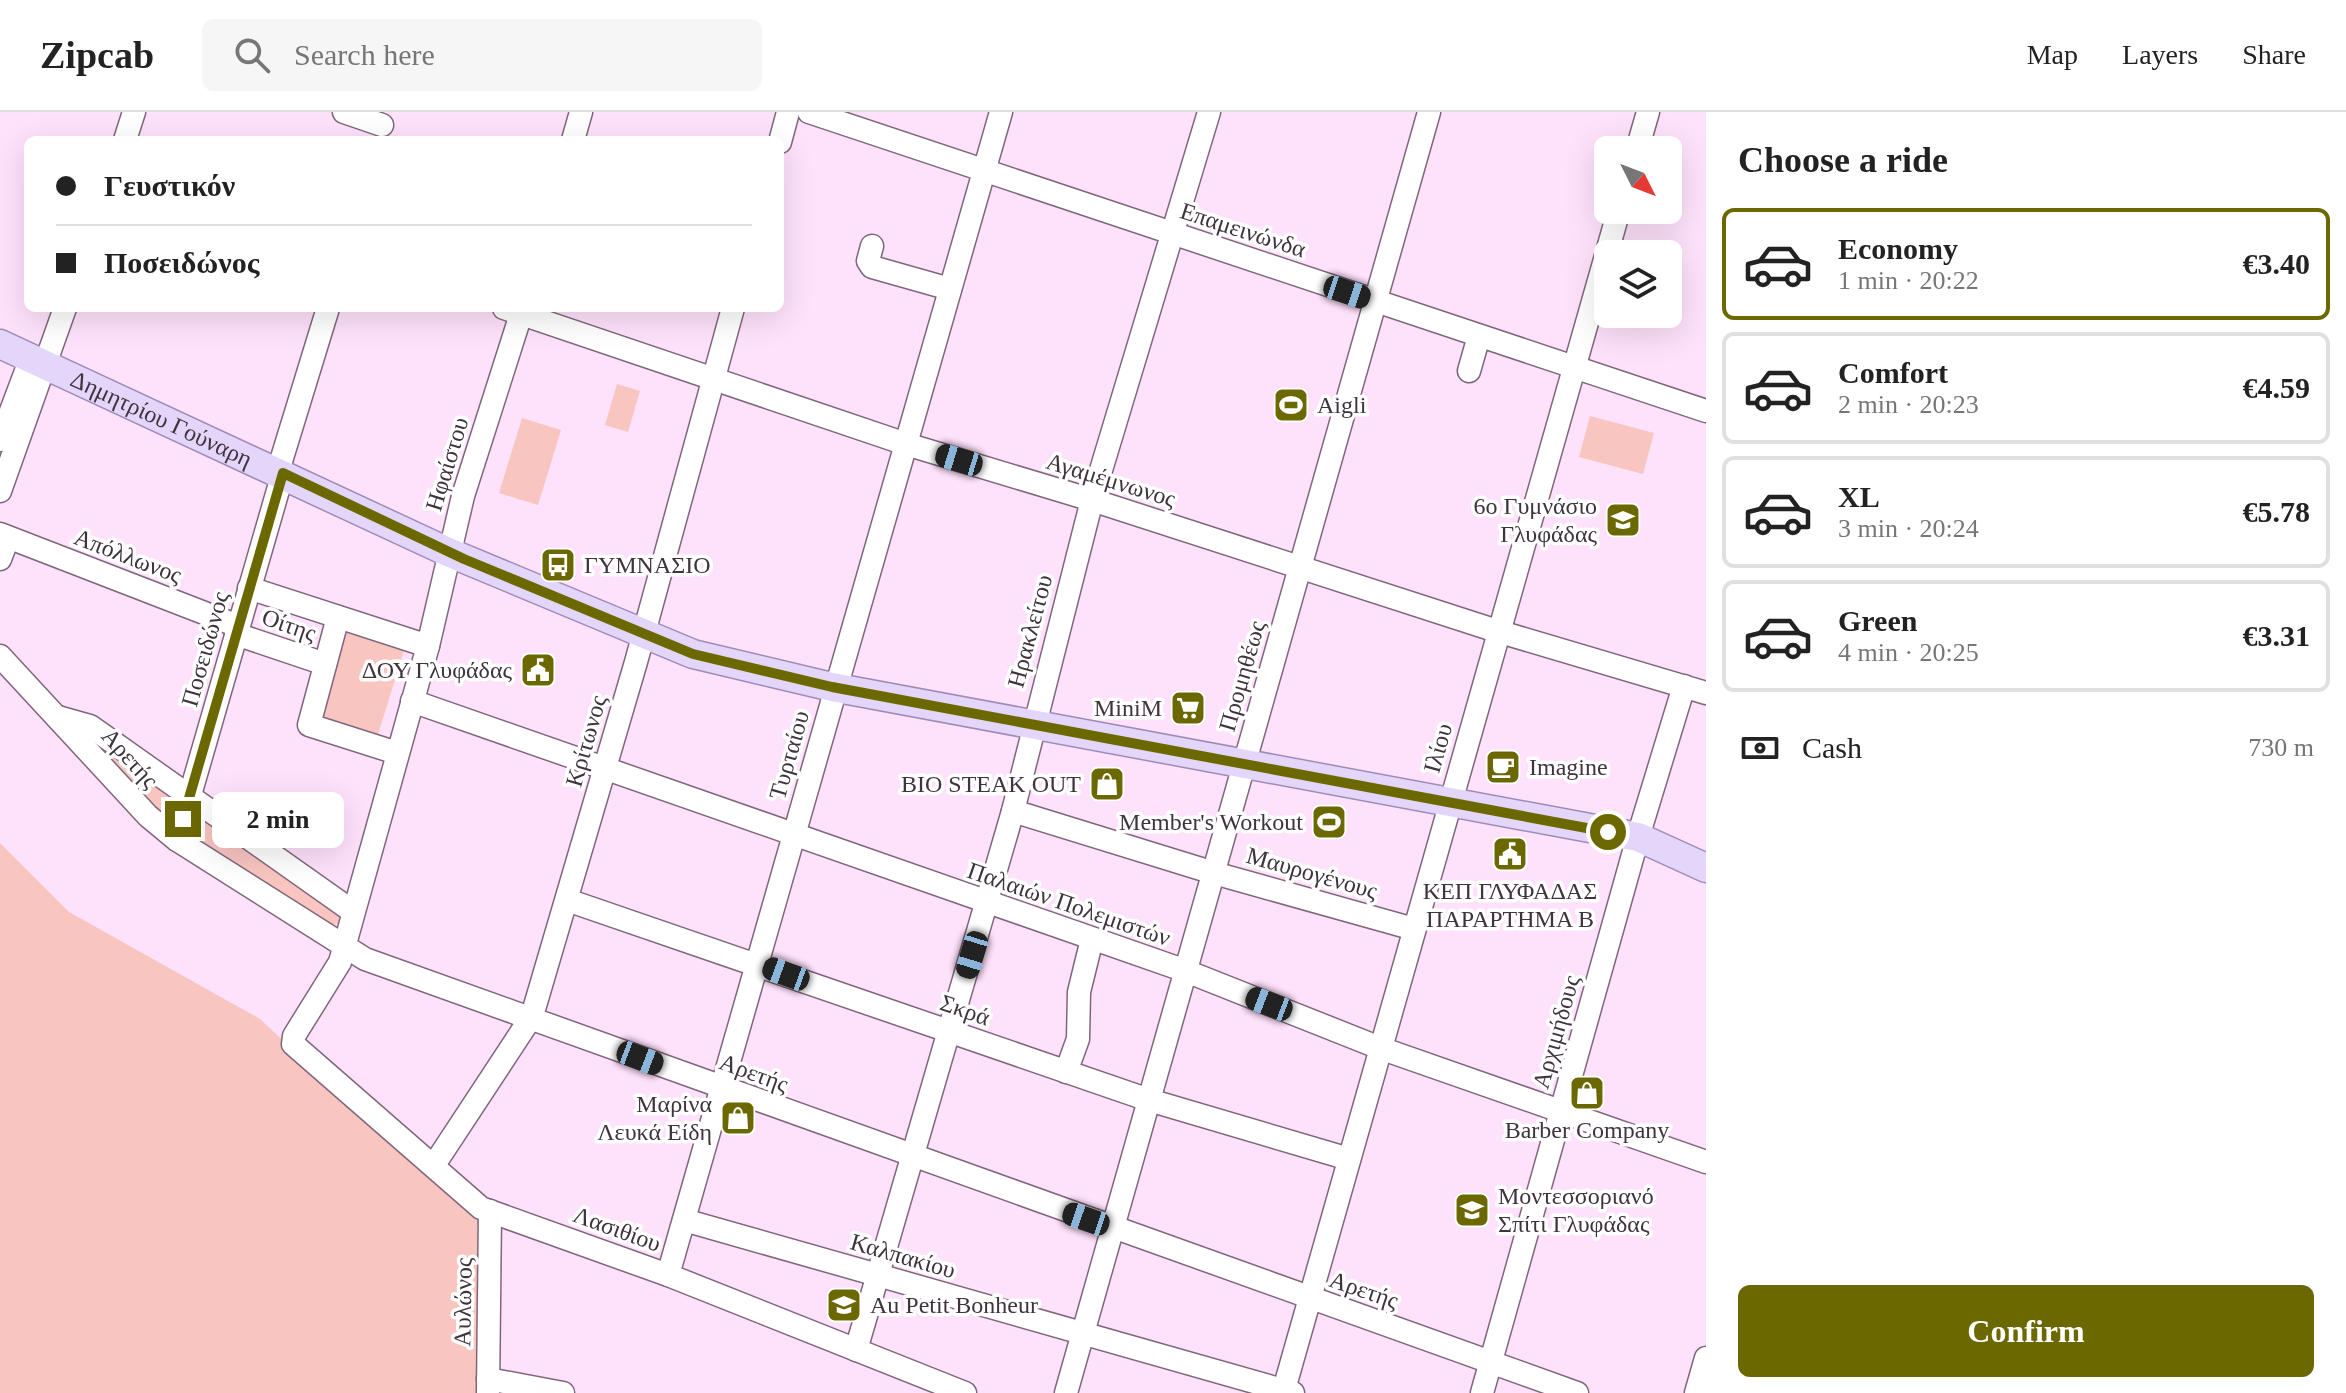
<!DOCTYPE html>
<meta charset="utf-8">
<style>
body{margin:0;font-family:Georgia,serif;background:#f6f6f6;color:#222;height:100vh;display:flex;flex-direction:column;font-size:30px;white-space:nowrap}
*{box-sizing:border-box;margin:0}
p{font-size:26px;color:#767676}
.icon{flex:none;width:44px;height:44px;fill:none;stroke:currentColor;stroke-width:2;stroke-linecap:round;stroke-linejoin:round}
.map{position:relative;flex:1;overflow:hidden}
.panel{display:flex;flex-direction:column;background:#fff;width:640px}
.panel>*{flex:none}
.top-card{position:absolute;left:24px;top:24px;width:760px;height:176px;border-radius:12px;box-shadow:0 8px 32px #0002;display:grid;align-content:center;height:176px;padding:0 32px;background:#fff}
.needle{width:52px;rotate:132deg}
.fabs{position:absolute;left:1594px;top:24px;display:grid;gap:16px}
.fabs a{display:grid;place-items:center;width:88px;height:88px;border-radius:12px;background:#fff;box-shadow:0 8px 32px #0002;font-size:40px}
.end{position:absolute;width:36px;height:36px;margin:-18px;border:10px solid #6c6800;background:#fff;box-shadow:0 0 0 4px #fff}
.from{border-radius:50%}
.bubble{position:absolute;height:56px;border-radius:12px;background:#fff;box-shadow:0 8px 32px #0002;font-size:26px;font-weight:700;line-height:56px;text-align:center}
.car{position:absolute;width:24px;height:48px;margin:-24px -12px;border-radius:10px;box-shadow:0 0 6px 2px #0007;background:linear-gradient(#222 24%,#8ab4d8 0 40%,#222 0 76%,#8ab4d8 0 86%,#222 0)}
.top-card b{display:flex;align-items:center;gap:28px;height:76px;font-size:30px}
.top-card b+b{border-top:2px solid #e0e0e0}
.top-card i{width:20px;height:20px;background:#222}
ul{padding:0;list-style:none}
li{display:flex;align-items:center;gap:24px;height:112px;margin:0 16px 12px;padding:0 16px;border:4px solid #e0e0e0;border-radius:12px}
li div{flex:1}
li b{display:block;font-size:30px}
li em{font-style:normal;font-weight:700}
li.active{border-color:#6c6800}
li>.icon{width:72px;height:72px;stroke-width:1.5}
h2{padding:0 32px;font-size:36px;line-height:96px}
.pay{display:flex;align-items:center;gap:20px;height:88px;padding:0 32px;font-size:30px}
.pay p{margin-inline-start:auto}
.primary-button{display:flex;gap:16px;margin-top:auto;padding:16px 32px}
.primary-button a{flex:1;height:92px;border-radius:12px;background:#6c6800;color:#fff;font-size:32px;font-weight:700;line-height:92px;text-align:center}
header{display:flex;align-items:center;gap:48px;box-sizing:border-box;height:112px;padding:0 40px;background:#fff;border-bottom:2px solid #e0e0e0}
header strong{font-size:38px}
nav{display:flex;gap:44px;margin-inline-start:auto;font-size:28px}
.search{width:560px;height:72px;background:#f6f6f6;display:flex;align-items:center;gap:20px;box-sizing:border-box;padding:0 28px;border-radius:12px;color:#767676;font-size:30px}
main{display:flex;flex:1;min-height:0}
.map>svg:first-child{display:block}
</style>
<header>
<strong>Zipcab</strong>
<div class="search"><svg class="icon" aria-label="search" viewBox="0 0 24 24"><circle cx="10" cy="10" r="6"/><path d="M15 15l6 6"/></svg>Search here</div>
<nav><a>Map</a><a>Layers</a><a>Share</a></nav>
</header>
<main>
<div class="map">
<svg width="1706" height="1281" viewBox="0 0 1706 1281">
<rect width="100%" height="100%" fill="#fee1fb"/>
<g fill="#f9c5c0">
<polygon points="617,272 640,279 628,320 605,313"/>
<polygon points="1590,304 1654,321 1643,362 1579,345"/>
<polygon points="522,306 561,318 538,393 499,381"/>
<polygon points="341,512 406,532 376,629 316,611"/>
<polygon points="88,625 189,691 169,713"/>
<polygon points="199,702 342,797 338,812 331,813 193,726"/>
<polygon points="0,731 69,800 260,907 460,1094 481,1106 480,1281 0,1281"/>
</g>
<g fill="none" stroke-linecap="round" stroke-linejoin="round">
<defs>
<g id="minor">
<polyline points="344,0 382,13"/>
<polyline points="809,0 1706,299"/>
<polyline points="125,28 134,0"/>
<polyline points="573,28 581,0"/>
<polyline points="780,30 788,0"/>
<polyline points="1637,38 1648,0"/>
<polyline points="872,134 868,149 872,155 950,177"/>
<polyline points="504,196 906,332 1092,388 1497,519 1706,581"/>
<polyline points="523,196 463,384 428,534 340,850 294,924 293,932 481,1096 668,1163 965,1281"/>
<polyline points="1469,259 1479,224"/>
<polyline points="0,328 31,246"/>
<polyline points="278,359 328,196"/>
<polyline points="0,379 65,196"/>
<polyline points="0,422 238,514"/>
<polyline points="0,447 8,426"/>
<polyline points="249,476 428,534"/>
<polyline points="338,505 309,613 397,641"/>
<polyline points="236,522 325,552"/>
<polyline points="0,544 148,704 177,728 365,847 1577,1281"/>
<polyline points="412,589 1186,859 1380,936 1706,1050"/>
<polyline points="58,605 90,614 352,799"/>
<polyline points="1013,699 1214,761 1414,817"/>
<polyline points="177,728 283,361"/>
<polyline points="567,788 1149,988 1349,1047"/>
<polyline points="1066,960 1078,927 1079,880 1092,827"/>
<polyline points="434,1053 532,904 636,550 733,196"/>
<polyline points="684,1108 1293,1281"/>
<polyline points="668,1163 1001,0"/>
<polyline points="856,1238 1013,699 1092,388 1209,0"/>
<polyline points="488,1267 563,1281"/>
<polyline points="488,1281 490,1099"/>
<polyline points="1066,1281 1429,0"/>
<polyline points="1283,1281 1619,98"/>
<polyline points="1482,1281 1638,725 1684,574"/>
<polyline points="1696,1281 1706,1246"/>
</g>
<g id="major">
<path id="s1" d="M0,232L448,440L693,542L832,575L1638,725L1706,756"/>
</g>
</defs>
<use href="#minor" stroke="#80667d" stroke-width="25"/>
<use href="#major" stroke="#9f8bb6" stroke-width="31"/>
<use href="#minor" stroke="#fff" stroke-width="22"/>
<use href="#major" stroke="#e4d6fa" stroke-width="28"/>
</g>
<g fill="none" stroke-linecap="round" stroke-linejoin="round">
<polyline stroke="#6c6800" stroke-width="10" points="183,707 283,361 464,447 693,542 832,575 1608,720"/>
</g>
<defs>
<symbol id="stadium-square" viewBox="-11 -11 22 22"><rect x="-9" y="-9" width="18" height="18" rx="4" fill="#6c6800" stroke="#fff"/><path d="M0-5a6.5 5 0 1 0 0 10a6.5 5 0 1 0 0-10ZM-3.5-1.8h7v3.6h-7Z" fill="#fff"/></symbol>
<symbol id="school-square" viewBox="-11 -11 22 22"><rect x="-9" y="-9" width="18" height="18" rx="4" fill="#6c6800" stroke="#fff"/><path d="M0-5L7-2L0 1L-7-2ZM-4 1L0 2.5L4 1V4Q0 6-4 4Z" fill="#fff"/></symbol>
<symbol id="bus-square" viewBox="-11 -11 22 22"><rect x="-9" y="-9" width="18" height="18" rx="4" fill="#6c6800" stroke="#fff"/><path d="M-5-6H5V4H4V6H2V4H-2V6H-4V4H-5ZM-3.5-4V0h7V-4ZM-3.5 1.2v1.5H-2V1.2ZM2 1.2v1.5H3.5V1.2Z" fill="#fff"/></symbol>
<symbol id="civic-square" viewBox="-11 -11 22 22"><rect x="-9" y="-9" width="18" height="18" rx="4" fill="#6c6800" stroke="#fff"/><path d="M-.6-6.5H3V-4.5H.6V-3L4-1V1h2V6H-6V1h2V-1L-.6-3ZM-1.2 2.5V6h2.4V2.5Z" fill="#fff"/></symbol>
<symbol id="supermarket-square" viewBox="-11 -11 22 22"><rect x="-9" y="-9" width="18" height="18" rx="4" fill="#6c6800" stroke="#fff"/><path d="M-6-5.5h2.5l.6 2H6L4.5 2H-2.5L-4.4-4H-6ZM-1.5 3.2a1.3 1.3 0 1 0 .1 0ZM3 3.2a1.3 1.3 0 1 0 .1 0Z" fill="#fff"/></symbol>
<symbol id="cafe-square" viewBox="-11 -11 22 22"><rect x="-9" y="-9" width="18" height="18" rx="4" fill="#6c6800" stroke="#fff"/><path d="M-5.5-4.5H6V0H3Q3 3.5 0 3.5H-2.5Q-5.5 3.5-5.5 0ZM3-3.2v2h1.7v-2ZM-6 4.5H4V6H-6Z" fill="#fff"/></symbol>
<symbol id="shop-square" viewBox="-11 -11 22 22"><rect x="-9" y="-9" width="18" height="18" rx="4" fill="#6c6800" stroke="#fff"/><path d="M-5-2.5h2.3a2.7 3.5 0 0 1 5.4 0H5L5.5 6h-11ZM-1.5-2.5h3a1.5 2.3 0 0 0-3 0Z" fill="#fff"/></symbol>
</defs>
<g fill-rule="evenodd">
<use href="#stadium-square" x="1271" y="273" width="40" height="40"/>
<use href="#school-square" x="1603" y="388" width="40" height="40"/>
<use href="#bus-square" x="538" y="433" width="40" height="40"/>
<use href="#civic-square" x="518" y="538" width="40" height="40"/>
<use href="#supermarket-square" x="1168" y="576" width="40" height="40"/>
<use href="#cafe-square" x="1483" y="635" width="40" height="40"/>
<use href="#shop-square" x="1087" y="652" width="40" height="40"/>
<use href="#stadium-square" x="1309" y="690" width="40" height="40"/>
<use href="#civic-square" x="1490" y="722" width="40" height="40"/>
<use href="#shop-square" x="1567" y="961" width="40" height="40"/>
<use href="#shop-square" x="718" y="986" width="40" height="40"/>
<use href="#school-square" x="1452" y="1078" width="40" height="40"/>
<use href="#school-square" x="824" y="1173" width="40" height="40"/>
</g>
<g text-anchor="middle" stroke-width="7" stroke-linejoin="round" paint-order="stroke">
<g font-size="24" fill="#3f343e" stroke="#fff">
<text transform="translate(1243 118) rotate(18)" y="8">Επαμεινώνδα</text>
<text dy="8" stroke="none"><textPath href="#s1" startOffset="178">Δημητρίου Γούναρη</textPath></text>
<text transform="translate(447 352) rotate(-73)" y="8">Ηφαίστου</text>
<text transform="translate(1111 368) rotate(17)" y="8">Αγαμέμνωνος</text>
<text transform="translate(128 444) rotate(21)" y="8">Απόλλωνος</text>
<text transform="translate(289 513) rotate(19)" y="8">Οίτης</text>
<text transform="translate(1030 519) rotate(-75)" y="8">Ηρακλείτου</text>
<text transform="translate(205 537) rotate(-74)" y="8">Ποσειδώνος</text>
<text transform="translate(1242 564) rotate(-74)" y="8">Προμηθέως</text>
<text transform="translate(586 629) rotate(-74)" y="8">Κρίτωνος</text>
<text transform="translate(1438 636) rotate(-74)" y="8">Ιλίου</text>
<text transform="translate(789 643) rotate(-74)" y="8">Τυρταίου</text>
<text transform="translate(130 646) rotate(48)" y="8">Αρετής</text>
<text transform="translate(1312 761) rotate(16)" y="8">Μαυρογένους</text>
<text transform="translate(1069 792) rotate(19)" y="8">Παλαιών Πολεμιστών</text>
<text transform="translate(965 898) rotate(19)" y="8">Σκρά</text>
<text transform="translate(1556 920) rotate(-74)" y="8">Αρχιμήδους</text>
<text transform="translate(754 961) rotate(20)" y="8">Αρετής</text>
<text transform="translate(617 1117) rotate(20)" y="8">Λασιθίου</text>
<text transform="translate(903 1144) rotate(16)" y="8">Καλπακίου</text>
<text transform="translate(1364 1178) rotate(19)" y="8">Αρετής</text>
<text transform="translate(463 1190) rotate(-89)" y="8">Αυλώνος</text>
</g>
<g font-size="24" fill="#3f343e" stroke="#fff" text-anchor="end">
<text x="1317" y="301" text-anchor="start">Aigli</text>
<text x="1597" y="402">6ο Γυμνάσιο<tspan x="1597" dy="28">Γλυφάδας</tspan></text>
<text x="584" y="461" text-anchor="start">ΓΥΜΝΑΣΙΟ</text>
<text x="512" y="566">ΔΟΥ Γλυφάδας</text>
<text x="1162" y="604">MiniM</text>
<text x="1529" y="663" text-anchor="start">Imagine</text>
<text x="1081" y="680">BIO STEAK OUT</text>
<text x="1303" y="718">Member's Workout</text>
<text x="1510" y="787" text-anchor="middle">ΚΕΠ ΓΛΥΦΑΔΑΣ<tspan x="1510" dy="28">ΠΑΡΑΡΤΗΜΑ Β</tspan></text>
<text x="712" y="1000">Μαρίνα<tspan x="712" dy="28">Λευκά Είδη</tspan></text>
<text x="1587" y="1026" text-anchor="middle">Barber Company</text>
<text x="1498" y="1092" text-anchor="start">Μοντεσσοριανό<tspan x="1498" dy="28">Σπίτι Γλυφάδας</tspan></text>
<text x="870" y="1201" text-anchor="start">Au Petit Bonheur</text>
</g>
</g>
</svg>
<div class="fabs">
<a><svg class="needle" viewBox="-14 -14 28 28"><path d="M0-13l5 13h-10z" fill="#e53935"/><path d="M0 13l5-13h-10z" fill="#767676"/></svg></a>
<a><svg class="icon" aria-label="layers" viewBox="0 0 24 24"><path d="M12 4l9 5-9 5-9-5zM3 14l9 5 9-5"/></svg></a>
</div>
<i class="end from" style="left:1608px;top:720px"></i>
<i class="end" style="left:183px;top:707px"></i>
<div class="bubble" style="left:212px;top:680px;width:132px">2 min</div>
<i class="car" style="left:1347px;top:180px;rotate:108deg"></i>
<i class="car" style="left:959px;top:348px;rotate:287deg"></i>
<i class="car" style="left:972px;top:843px;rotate:197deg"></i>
<i class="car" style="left:786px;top:862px;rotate:290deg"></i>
<i class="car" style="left:1269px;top:892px;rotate:291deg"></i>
<i class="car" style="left:640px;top:946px;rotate:111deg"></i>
<i class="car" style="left:1086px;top:1107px;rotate:289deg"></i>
<div class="top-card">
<b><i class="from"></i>Γευστικόν</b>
<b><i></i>Ποσειδώνος</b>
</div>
</div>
<section class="panel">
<h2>Choose a ride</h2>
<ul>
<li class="active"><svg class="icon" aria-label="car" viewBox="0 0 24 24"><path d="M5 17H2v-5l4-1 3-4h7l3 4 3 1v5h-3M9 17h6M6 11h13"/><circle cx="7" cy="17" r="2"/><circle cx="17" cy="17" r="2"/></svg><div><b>Economy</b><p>1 min · 20:22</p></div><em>€3.40</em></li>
<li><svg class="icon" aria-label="car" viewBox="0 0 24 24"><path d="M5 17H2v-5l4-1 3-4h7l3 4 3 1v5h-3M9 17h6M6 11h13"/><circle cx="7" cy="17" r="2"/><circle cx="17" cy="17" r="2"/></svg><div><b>Comfort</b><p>2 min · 20:23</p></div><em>€4.59</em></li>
<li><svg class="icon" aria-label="car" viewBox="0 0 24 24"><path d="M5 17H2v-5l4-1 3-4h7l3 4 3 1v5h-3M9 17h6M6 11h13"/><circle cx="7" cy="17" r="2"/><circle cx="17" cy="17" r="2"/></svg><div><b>XL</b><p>3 min · 20:24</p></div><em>€5.78</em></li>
<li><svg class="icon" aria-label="car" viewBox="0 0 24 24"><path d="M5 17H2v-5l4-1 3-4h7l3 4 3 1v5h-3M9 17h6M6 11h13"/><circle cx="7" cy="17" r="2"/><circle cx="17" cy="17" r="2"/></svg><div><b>Green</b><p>4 min · 20:25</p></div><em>€3.31</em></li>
</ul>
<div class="pay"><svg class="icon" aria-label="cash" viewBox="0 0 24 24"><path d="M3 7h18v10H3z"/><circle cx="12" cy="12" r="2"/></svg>Cash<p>730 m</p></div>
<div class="primary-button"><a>Confirm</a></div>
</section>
</main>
